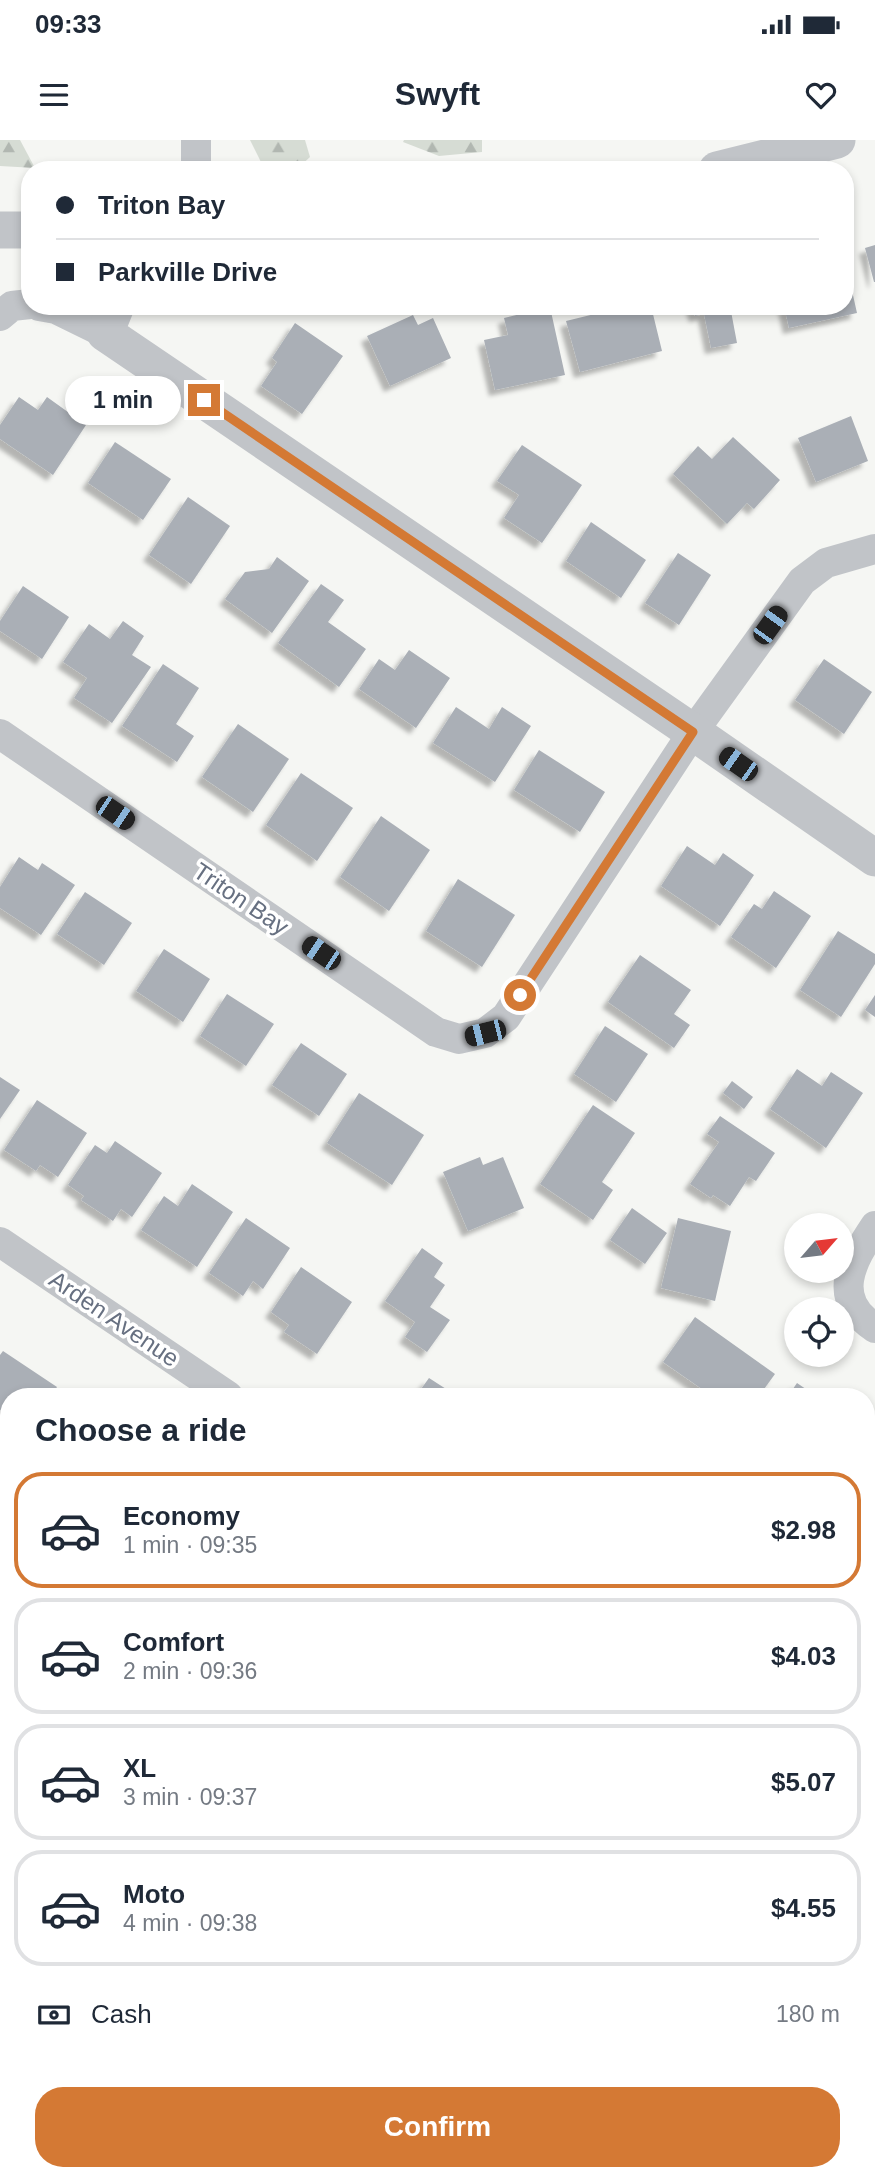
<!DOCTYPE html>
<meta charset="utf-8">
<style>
body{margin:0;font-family:Helvetica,sans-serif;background:#f2f2f3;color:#1f2937;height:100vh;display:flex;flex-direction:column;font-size:26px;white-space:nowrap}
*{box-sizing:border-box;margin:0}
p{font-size:23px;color:#747a83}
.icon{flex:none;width:38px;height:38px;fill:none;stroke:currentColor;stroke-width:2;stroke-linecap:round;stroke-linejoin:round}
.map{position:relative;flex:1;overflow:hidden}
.drawer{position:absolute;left:0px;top:1248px;width:875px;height:793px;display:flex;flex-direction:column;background:#fff;border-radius:28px 28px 0 0;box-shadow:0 4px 10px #0003}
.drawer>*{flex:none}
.hud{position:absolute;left:21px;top:21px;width:833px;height:154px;border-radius:28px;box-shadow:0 4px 10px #0003;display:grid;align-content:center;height:154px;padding:0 35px;background:#fff}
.needle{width:46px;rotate:62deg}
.controls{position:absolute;left:784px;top:1073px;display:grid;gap:14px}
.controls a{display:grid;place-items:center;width:70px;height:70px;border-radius:50%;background:#fff;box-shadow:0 4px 10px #0003;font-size:35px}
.end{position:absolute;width:32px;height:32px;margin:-16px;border:9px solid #d47934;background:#fff;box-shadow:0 0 0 4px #fff}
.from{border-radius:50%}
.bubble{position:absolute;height:49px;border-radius:24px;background:#fff;box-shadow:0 4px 10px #0003;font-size:23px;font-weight:700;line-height:49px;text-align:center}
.car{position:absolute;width:21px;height:42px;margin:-21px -10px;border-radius:9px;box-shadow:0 0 5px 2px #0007;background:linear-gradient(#222 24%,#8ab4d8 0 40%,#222 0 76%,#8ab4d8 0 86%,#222 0)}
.hud b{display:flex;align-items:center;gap:24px;height:66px;font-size:26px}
.hud b+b{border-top:2px solid #e0e1e3}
.hud i{width:18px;height:18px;background:#1f2937}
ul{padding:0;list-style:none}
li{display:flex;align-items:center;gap:21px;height:116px;margin:0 14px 10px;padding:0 21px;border:4px solid #e0e1e3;border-radius:28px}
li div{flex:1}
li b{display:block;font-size:26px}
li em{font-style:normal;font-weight:700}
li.selected{border-color:#d47934}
li>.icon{width:63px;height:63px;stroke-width:1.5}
h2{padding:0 35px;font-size:32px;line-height:84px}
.pay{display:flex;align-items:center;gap:18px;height:77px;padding:0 35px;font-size:26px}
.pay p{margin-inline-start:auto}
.button{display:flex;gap:14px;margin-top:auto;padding:14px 35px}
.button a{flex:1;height:80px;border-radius:28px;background:#d47934;color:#fff;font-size:28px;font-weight:700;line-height:80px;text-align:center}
.status{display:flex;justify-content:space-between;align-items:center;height:49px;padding:0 35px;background:#fff;direction:ltr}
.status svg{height:19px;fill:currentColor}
header{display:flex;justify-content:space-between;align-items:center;height:91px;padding:0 35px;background:#fff;font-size:32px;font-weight:700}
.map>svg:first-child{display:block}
</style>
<div class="status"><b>09:33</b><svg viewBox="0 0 49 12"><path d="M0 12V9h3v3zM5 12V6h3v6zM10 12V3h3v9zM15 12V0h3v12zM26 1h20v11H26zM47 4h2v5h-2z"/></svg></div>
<header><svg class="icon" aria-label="menu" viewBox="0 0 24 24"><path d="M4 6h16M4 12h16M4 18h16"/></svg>Swyft<svg class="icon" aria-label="heart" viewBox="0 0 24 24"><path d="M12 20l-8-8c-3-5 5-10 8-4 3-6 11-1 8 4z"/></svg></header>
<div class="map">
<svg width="875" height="2039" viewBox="0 0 875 2039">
<defs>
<pattern id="forest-firs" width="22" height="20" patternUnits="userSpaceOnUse" patternTransform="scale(1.75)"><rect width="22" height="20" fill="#d6dcd4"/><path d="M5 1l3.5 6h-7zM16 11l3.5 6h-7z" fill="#b1b7b1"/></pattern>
<filter id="shadow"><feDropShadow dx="-6" dy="6" stdDeviation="2" flood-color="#0004"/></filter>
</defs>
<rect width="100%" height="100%" fill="#f5f6f3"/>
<g fill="url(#forest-firs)">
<polygon points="0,0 20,0 35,28 0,26"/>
<polygon points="250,0 305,0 310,17 296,30 265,30"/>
<polygon points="404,0 482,0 482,12 439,16 403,2"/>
</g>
<g fill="#aaafb6" filter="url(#shadow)">
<polygon points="875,105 875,142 874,142 865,108"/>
<polygon points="846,124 857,173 789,188 784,166 845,166"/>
<polygon points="606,166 651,166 662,211 580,232 566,181 607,171"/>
<polygon points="692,166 730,166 737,203 711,208 704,174 695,176"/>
<polygon points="550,167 565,235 495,250 484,200 508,195 504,178"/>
<polygon points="413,175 418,185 433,178 451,218 390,246 367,196"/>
<polygon points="295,183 343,216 302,274 261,246 277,222 272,218"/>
<polygon points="19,257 38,270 47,257 86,285 53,335 0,299 0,285"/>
<polygon points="851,276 868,321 816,342 798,298"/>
<polygon points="733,297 780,340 754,369 747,363 727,384 673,334 698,306 712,319"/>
<polygon points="115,302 171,339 143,380 88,343"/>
<polygon points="522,305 582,345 542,403 504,378 519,355 497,341"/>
<polygon points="188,357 230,386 191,444 149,415"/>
<polygon points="591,382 646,420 621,458 566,421"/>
<polygon points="678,413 711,435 679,485 645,463"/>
<polygon points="277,417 309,441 272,493 225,459 245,432 269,429"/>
<polygon points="321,444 344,460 328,482 366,509 339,547 278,503"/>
<polygon points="23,446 69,477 42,519 0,491 0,481"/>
<polygon points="123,481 144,496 132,515 151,527 112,583 74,558 87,538 63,522 89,484 110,499"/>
<polygon points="409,510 450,538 416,588 359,549 379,519 395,530"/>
<polygon points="824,519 872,552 844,594 795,560"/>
<polygon points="163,524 199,548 176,584 194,596 177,622 122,586"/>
<polygon points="456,567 489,589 502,567 531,586 495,642 433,603"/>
<polygon points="238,584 289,619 253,672 202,637"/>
<polygon points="539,610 605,652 580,692 514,650"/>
<polygon points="301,633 353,668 317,721 266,685"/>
<polygon points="381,676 430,710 389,771 340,737"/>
<polygon points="687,706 715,725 723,713 754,735 720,786 661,746"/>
<polygon points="19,717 38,730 42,723 75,745 41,795 0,768 0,747"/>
<polygon points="458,739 515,775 482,827 426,791"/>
<polygon points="774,751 811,776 776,828 731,797 754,764 762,769"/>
<polygon points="85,752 132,783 104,825 57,794"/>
<polygon points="838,791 875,814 875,824 841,877 800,850"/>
<polygon points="164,809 210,839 183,882 136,851"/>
<polygon points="640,815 691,850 674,874 690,885 674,908 608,862"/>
<polygon points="227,854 274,884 246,926 200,896"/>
<polygon points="875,855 875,877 865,870"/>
<polygon points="605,886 648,914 616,962 574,934"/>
<polygon points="301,903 347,934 319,976 272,945"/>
<polygon points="797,929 822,946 831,932 863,953 826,1008 770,969"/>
<polygon points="0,937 20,950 0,979"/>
<polygon points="732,941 753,957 744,969 723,953"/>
<polygon points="359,953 424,995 392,1045 327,1003"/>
<polygon points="37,960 87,993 58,1037 40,1025 36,1031 4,1010"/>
<polygon points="593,965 635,993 602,1042 613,1050 593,1080 540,1044"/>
<polygon points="720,976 775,1013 756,1041 749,1037 730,1066 713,1055 711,1058 690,1044 719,1002 707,994"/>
<polygon points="115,1001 162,1033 132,1077 121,1069 113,1081 81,1060 84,1056 68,1045 95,1005 107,1013"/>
<polygon points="480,1017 483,1025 503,1017 524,1068 468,1091 443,1032"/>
<polygon points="192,1044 233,1072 197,1127 141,1090 164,1056 178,1066"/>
<polygon points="632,1068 667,1093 645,1124 610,1100"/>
<polygon points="246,1078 290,1108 263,1149 253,1141 243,1156 209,1133"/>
<polygon points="678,1078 731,1091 715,1161 661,1148"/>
<polygon points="422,1108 443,1123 434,1137 445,1145 430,1167 450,1180 427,1212 405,1197 415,1182 385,1161"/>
<polygon points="301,1127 352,1162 317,1214 284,1192 289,1185 271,1172"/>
<polygon points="695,1177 775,1234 759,1256 712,1256 663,1222"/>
<polygon points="3,1211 57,1247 51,1256 9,1256 9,1275 0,1270 0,1215"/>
<polygon points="429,1238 457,1256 416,1256"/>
<polygon points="797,1243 816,1256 788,1256"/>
<polygon points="868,1278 875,1282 875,1352 866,1346"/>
<polygon points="866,1385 875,1391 875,1399 866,1412"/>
<polygon points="0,1402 9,1408 9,1512 4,1519 0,1516"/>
<polygon points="866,1524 875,1530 875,1534 866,1547"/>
<polygon points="9,1629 9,1724 0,1714 0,1636"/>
<polygon points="871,1776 875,1778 875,1846 872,1844 866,1852 866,1783"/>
<polygon points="0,1987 9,1992 9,2029 2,2039 0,2039"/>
<polygon points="866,1994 875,2000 866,2013"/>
<polygon points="23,2032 58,2032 69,2039 18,2039"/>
<polygon points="292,2032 331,2032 341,2039 287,2039"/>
<polygon points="427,2032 464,2032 470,2036 468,2039 422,2039"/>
<polygon points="771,2032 854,2032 849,2039 773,2039 768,2036"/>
</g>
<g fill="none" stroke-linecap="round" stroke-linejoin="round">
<g stroke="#c1c4c8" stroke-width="30">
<polyline points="196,30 196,0"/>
<polyline points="39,166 56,169 105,193"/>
<polyline points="0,176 12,166 30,164"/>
<polyline points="0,594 436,892 459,899 485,893 506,877 693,592 802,441 826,423 875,409"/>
<path d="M875,1086C851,1122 830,1158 875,1188"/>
<polyline points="0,1102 228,1256"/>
<polyline points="866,1688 875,1694"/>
<polyline points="611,2032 621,2039"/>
<polyline points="164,2039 169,2032"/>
</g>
<g stroke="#c1c4c8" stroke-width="37">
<polyline points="717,30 837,0"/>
<polyline points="0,90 30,90"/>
<polyline points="116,166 105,193 693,592 875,718"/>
</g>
</g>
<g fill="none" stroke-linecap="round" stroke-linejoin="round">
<polyline stroke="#d47934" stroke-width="9" points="204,260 693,592 520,855"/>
</g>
<g text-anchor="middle" stroke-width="7" stroke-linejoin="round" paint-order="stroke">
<g font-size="24" fill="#677081" stroke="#fff">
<text transform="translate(241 759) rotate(34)" y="8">Triton Bay</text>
<text transform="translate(114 1179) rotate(34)" y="8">Arden Avenue</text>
</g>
</g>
</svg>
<div class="controls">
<a><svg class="needle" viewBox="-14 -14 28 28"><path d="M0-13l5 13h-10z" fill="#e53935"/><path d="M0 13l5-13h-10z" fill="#747a83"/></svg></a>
<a><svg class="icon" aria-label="locate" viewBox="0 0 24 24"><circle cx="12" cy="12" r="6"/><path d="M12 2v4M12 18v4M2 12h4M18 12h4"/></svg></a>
</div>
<i class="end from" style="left:520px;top:855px"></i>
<i class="end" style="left:204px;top:260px"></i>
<div class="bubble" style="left:65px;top:236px;width:116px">1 min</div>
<i class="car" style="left:770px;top:485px;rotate:36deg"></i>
<i class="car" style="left:738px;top:624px;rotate:305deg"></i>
<i class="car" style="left:115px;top:673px;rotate:124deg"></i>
<i class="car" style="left:321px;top:813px;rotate:304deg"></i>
<i class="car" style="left:485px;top:893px;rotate:256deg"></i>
<div class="hud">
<b><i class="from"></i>Triton Bay</b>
<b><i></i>Parkville Drive</b>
</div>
<section class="drawer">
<h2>Choose a ride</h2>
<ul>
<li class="selected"><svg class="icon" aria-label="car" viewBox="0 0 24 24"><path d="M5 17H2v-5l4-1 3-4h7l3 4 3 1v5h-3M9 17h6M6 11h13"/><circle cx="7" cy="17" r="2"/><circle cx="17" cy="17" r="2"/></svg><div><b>Economy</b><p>1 min · 09:35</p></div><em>$2.98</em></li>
<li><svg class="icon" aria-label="car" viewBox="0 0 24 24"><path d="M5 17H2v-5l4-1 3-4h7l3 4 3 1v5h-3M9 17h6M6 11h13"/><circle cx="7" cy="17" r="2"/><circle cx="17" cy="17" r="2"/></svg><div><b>Comfort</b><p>2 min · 09:36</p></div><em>$4.03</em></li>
<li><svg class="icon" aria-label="car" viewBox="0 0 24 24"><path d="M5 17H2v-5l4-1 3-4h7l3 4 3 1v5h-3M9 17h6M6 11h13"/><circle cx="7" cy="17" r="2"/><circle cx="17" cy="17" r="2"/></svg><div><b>XL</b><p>3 min · 09:37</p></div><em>$5.07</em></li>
<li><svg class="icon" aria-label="car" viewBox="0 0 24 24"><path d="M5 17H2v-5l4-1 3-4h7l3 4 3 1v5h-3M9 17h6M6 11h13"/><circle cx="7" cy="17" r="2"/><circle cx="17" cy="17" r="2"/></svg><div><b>Moto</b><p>4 min · 09:38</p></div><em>$4.55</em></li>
</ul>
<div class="pay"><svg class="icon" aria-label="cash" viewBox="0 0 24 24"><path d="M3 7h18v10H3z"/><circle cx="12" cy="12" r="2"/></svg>Cash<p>180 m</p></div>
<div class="button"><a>Confirm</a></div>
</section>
</div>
